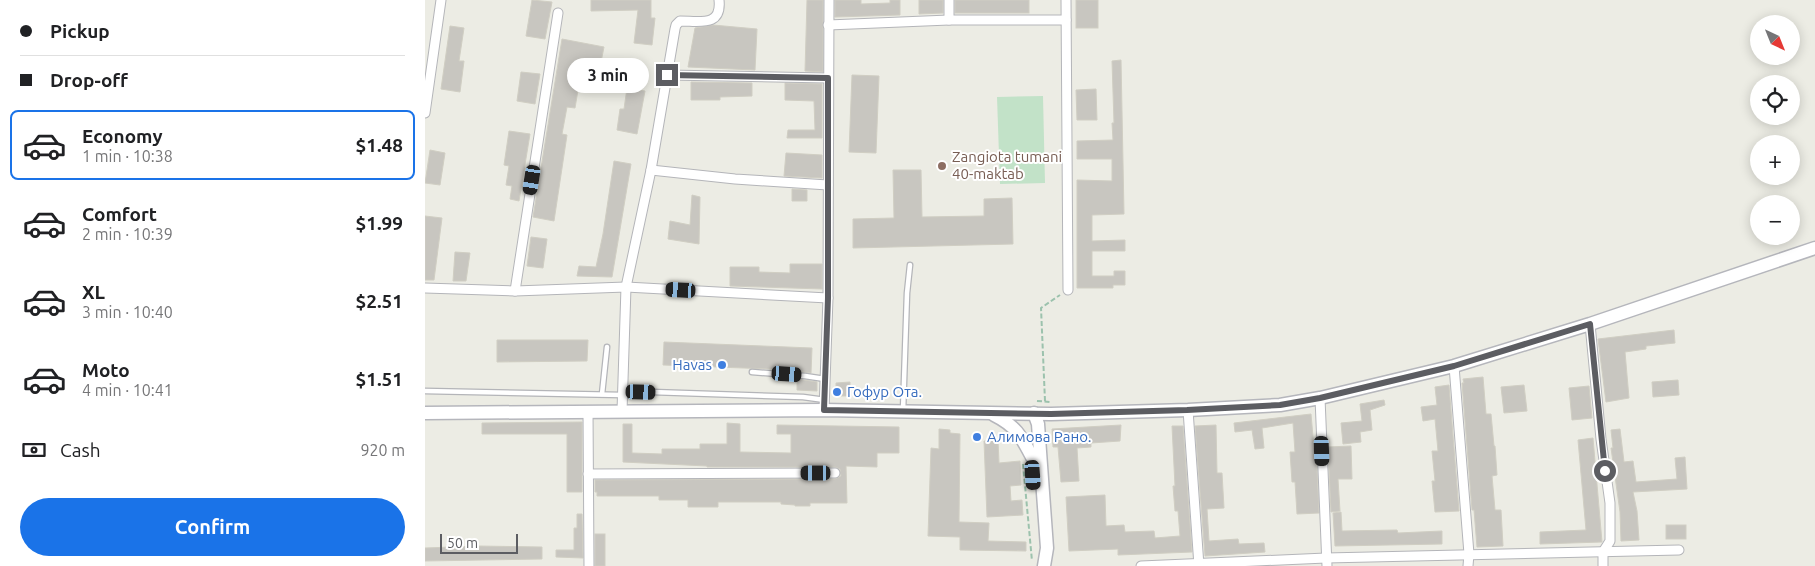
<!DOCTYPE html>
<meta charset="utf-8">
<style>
body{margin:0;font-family:Ubuntu,sans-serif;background:#f2f2f2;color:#202124;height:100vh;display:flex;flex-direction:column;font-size:19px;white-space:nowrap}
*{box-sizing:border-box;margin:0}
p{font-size:16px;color:#757577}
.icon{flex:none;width:28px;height:28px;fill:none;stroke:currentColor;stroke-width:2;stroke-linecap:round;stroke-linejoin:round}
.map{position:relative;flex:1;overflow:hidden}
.details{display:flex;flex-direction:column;background:#fff;width:425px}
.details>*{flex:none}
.top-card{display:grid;align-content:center;height:110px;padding:0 20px;background:#fff}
.needle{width:32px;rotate:137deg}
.fabs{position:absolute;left:1325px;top:15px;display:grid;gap:10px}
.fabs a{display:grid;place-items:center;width:50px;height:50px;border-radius:50%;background:#fff;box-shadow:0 2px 12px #0003;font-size:25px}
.scale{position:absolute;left:15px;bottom:12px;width:78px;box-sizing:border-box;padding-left:5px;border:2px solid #5c5d62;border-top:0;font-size:14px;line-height:18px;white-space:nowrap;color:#5c5d62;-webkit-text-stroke:4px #fff;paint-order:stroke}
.end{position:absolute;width:22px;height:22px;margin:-11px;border:6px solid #5c5d62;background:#fff;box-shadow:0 0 0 2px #fff}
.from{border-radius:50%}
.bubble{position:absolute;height:35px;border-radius:18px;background:#fff;box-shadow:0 2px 12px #0003;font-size:16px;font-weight:700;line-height:35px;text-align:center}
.car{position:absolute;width:15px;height:30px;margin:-15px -8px;border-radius:6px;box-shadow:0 0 4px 1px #0007;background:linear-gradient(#222 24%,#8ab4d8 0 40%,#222 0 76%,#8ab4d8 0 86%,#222 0)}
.top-card b{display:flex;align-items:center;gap:18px;height:48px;font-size:19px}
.top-card b+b{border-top:1px solid #e0e0e0}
.top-card i{width:12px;height:12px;background:#202124}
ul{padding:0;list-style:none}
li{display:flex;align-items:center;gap:15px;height:70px;margin:0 10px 8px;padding:0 10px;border:2px solid transparent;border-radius:8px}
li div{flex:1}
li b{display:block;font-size:19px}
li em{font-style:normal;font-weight:700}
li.on{border-color:#1a73e8}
li>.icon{width:45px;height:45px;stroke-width:1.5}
.pay{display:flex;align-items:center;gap:12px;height:55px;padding:0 20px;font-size:19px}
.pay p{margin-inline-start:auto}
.cta{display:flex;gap:10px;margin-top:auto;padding:10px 20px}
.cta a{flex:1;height:58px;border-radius:30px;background:#1a73e8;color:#fff;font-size:20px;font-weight:700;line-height:58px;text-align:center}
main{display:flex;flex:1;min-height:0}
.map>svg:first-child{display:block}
</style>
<main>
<section class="details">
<div class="top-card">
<b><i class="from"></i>Pickup</b>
<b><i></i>Drop-off</b>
</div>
<ul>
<li class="on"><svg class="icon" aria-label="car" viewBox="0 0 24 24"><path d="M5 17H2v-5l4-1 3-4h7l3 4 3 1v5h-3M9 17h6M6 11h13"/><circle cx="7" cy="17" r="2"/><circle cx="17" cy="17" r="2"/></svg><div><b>Economy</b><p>1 min · 10:38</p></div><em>$1.48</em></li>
<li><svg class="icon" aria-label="car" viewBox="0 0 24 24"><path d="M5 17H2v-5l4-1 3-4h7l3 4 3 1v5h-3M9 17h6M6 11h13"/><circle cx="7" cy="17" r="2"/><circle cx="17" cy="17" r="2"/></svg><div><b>Comfort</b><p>2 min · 10:39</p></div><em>$1.99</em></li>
<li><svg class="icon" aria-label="car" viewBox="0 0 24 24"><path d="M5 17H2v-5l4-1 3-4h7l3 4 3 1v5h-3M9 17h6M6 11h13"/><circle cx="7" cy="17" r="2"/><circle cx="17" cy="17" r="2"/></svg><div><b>XL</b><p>3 min · 10:40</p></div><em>$2.51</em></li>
<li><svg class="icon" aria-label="car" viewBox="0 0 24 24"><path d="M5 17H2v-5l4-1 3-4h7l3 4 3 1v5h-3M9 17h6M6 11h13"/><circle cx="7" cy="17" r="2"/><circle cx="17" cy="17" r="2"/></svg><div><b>Moto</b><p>4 min · 10:41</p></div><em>$1.51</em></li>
</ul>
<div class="pay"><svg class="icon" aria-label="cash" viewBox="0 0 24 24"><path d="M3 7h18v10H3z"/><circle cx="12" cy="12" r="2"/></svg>Cash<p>920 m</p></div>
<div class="cta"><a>Confirm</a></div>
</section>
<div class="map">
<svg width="1390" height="566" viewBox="0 0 1390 566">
<rect width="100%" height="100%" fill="#ecece4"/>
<polygon fill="#c2e2c8" points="618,96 620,183 575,184 572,97"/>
<g fill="#c8c6c0" stroke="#d0cec3">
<polygon points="107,0 127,2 120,39 101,36"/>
<polygon points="166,0 226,0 226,18 230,18 227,45 209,43 213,10 166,11"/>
<polygon points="382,0 398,0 398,72 380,71"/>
<polygon points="410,0 436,0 436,4 465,3 465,0 475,0 475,15 410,17"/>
<polygon points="494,0 518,0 518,13 494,14"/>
<rect x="530" y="0" width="74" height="13"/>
<rect x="651" y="0" width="22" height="28"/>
<polygon points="288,25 332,29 330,70 263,67 270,28"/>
<polygon points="25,26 39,28 34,61 39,61 35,92 16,89"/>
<polygon points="137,39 179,47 172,82 155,78 150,108 142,107 137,134 142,135 129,221 108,217"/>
<polygon points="696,60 699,214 667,215 667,241 700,240 700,251 667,251 667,276 689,276 689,271 700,271 700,285 688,285 688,288 652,288 652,180 687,181 687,159 652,159 652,141 688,140 687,123 689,123 687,61"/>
<polygon points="96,72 115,74 110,104 92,101"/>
<polygon points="427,75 454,76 451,153 424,152"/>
<polygon points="266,82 327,83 327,96 295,97 295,100 266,100"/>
<polygon points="360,83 397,84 397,138 362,138 363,130 390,130 389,101 360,100"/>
<polygon points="202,88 220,91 212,134 192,130 195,109 199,109"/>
<polygon points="671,89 672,120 652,120 651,90"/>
<polygon points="84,131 105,134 94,201 85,199 87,186 81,185 84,166 79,165"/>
<polygon points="5,150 20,153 15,185 0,183"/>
<polygon points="361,153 397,155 397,178 359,176"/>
<polygon points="189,161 206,164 187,277 152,276 154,266 171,267 178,234"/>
<polygon points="468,170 496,170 497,217 559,216 559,199 587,198 588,244 428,248 428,219 469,218"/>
<polygon points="367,189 382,190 382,201 367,201"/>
<polygon points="267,195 275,197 274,244 243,239 245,221 265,225"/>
<polygon points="0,216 17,218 9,280 0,280"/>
<polygon points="106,237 122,239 118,268 102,266"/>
<polygon points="30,252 45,253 41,281 28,281"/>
<polygon points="365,264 397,264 397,289 305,286 305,267 334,267 334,272 365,273"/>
<polygon points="1249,330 1250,343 1221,346 1221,349 1200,352 1204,398 1181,402 1173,339"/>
<polygon points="72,340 163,340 162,361 72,362"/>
<polygon points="239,342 387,348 386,373 372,371 372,370 238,365"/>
<polygon points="1058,377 1061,414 1066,414 1069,446 1070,446 1072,475 1067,476 1070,510 1076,510 1078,546 1052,547 1049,510 1047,510 1037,383 1039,383 1038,379"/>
<polygon points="372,379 392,382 392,391 372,390"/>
<polygon points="1253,380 1254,395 1228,397 1227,382"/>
<polygon points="425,382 425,396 411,396 411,383"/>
<polygon points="1024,385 1034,511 1010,512 1007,481 1010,481 1007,451 1013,451 1010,419 998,421 996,407 1012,405 1010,387"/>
<polygon points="1099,385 1102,411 1079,413 1076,387"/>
<polygon points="1164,386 1167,418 1147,420 1144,388"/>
<polygon points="959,400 960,405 945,410 947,430 935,432 936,442 918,444 916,423 937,421 935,404"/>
<polygon points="886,414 889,448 891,448 894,513 872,514 870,482 867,482 865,452 870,452 868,423 837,428 839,448 830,449 827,430 810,432 809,423"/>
<polygon points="157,422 157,492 142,492 142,434 57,434 57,423"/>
<polygon points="302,423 315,424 315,452 366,453 366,434 352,434 352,425 474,427 474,453 452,453 452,467 421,466 422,503 385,503 385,506 370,506 370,505 356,504 356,502 293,502 293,507 263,507 263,500 234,500 234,496 172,496 172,492 170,492 170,480 410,479 416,476 415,469 410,467 282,467 282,466 198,462 198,424 207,424 207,453 237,454 237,449 275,449 275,444 302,444"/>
<polygon points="696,425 695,441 666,443 666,447 652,448 654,481 636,482 633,447 628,447 627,429"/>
<polygon points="791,425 792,473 797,473 799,508 782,509 784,541 813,539 814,544 839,543 840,552 780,556 770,426"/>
<polygon points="747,426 758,426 767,552 693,555 693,549 644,551 641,497 680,495 681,526 699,525 700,532 729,531 730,538 755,536 753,511 750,511 748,486 750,486"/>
<polygon points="514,429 525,430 525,433 535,434 534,522 564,523 563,541 601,542 601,551 535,550 535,537 503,536 506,448 514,449"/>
<polygon points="1195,429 1199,462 1208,461 1211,482 1252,479 1250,458 1260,457 1262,489 1208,492 1212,511 1214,540 1196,541 1195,512 1186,448 1188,448 1186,430"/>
<polygon points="1168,438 1177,542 1115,544 1115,532 1161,530 1153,440"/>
<polygon points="573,440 574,463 595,461 596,485 585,486 586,501 597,500 598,515 562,517 559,441"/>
<polygon points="926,446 927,479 913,479 915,511 906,512 903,447"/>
<polygon points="916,512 917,531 972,530 973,533 1017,531 1017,544 910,546 908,513"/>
<polygon points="152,514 157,514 158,558 131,557 131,550 149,550 149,528 152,528"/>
<rect x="1241" y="525" width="20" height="14"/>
<rect x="170" y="534" width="10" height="32"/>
<polygon points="53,546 117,547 117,559 0,561 0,548"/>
</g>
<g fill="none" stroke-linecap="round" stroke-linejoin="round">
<defs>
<g id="lane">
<polyline points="327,372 380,376 400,379"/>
<polyline points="0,391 197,395"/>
<polyline points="197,391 378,397 400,400"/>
<polyline points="177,394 182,347"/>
<polyline points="478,411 482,293 485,265"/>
</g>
<g id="street">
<polyline points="641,0 643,290"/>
<polyline points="524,20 524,0"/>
<polyline points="403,25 524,20 641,20"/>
<polyline points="242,75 403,78"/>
<polyline points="0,113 16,0"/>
<polyline points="226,170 310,179 403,185"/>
<polyline points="0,288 90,291 201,287 403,298"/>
<polyline points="90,291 133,13"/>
<polyline points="1165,324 1176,439 1185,503 1185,541 1178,552 1178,566"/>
<polyline points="1029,366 1044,554 1043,566"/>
<polyline points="895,398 902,566"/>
<polyline points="399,410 403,298 404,0"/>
<polyline points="763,410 774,566"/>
<polyline points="163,411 164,566"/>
<path d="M197,411L201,287L226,170L250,29L251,25L255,21C275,21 297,27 294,0"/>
<polyline points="163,474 410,473"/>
<polyline points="716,566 901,558 1254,550"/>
</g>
<g id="secondary">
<polyline points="0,413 399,410 626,414 763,410 855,405 895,398 1029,366 1165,324 1390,248"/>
<polyline points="609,413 613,424 622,548 619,566"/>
<path d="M569,415C591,426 596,436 607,457"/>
</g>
</defs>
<use href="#lane" stroke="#b4b5b9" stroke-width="7"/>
<use href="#street" stroke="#b4b5b9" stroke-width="11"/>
<use href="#secondary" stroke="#b5b6bc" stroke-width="15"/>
<g stroke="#9cc2ad" stroke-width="2" stroke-dasharray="5 2.5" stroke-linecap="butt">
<polyline points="612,401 626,402 626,403"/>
<polyline points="620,401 616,308 635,295"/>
<polyline points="598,464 607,561"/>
</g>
<use href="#lane" stroke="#fff" stroke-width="4.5"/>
<use href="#street" stroke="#fff" stroke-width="9"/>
<use href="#secondary" stroke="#fff" stroke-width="12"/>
</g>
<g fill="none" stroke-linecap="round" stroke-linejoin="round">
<polyline stroke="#5c5d62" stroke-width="6" points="242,75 403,78 403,298 399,410 626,414 762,410 855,405 895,398 1029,366 1165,324 1180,471"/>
</g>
<circle fill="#8d6e63" stroke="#fff" stroke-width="2" cx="517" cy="166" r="5"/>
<g fill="#3f7fe0" stroke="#fff" stroke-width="2">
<circle cx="297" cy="365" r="5"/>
<circle cx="412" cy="392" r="5"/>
<circle cx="552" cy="437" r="5"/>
</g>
<g text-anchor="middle" stroke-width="4" stroke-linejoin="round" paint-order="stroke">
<g font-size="15" fill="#785e54" stroke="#fff" text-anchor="start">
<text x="527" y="162">Zangiota tumani<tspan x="527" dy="17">40-maktab</tspan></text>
</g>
<g font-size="15" fill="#366cbe" stroke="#fff" text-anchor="start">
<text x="287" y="370" text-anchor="end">Havas</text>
<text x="422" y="397">Гофур Ота.</text>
<text x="562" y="442">Алимова Рано.</text>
</g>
</g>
</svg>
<div class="fabs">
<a><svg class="needle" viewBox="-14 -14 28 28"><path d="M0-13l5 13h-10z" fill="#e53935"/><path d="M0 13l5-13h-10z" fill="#757577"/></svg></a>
<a><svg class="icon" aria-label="locate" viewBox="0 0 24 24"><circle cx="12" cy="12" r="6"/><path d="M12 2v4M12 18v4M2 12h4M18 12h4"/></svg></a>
<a>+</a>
<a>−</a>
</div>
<div class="scale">50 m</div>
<i class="end from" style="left:1180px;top:471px"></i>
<i class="end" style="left:242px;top:75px"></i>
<div class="bubble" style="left:142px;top:58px;width:82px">3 min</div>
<i class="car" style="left:107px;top:180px;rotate:189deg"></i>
<i class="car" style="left:256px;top:290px;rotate:273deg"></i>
<i class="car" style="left:362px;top:374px;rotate:94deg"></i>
<i class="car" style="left:216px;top:392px;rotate:92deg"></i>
<i class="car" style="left:897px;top:451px;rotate:178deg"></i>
<i class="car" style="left:391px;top:473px;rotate:270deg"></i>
<i class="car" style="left:608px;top:475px;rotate:176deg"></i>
</div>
</main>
